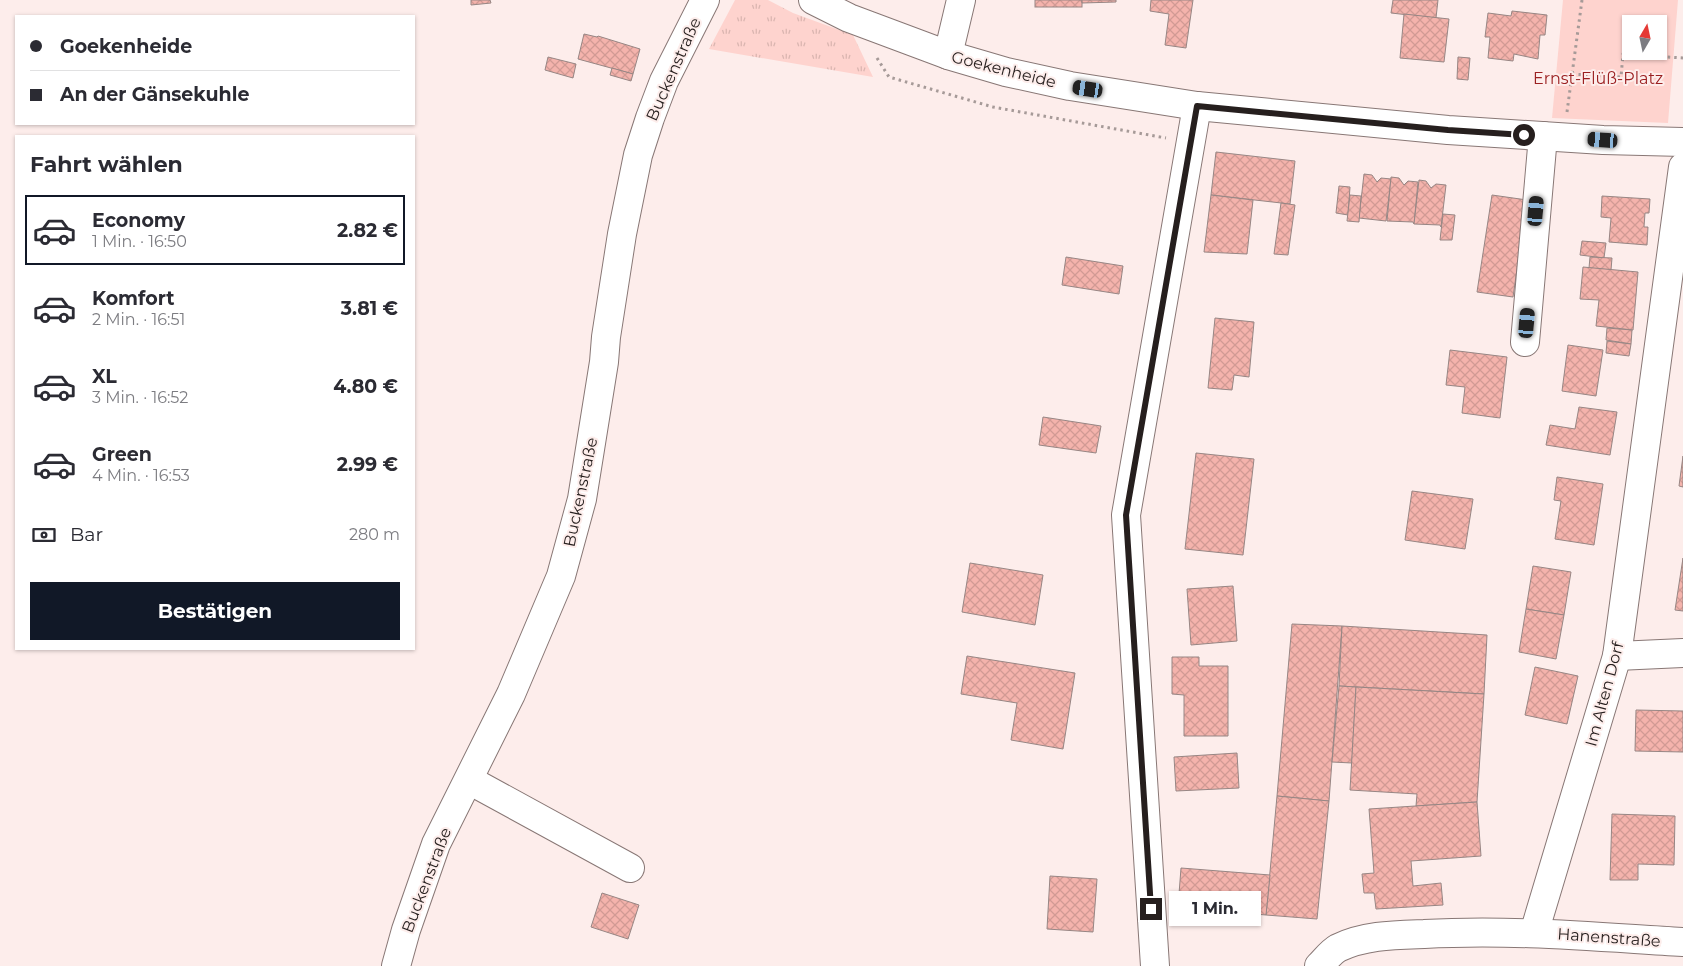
<!DOCTYPE html>
<html lang="de">
<meta charset="utf-8">
<style>
body{margin:0;font-family:Montserrat,sans-serif;background:#f2f2f3;color:#2b2b33;height:100vh;display:flex;flex-direction:column;font-size:19px;white-space:nowrap}
*{box-sizing:border-box;margin:0}
p{font-size:16px;color:#7c7c81}
.icon{flex:none;width:28px;height:28px;fill:none;stroke:currentColor;stroke-width:2;stroke-linecap:round;stroke-linejoin:round}
.map{position:relative;flex:1;overflow:hidden}
.details{position:absolute;left:15px;top:135px;width:400px;height:515px;display:flex;flex-direction:column;background:#fff;border-radius:0px;box-shadow:0 1px 4px #0004}
.details>*{flex:none}
.banner{position:absolute;left:15px;top:15px;width:400px;height:110px;border-radius:0px;box-shadow:0 1px 4px #0004;display:grid;align-content:center;height:110px;padding:0 15px;background:#fff}
.needle{width:32px;rotate:9deg}
.buttons{position:absolute;left:1622px;top:15px;display:grid;gap:10px}
.buttons a{display:grid;place-items:center;width:45px;height:45px;border-radius:0px;background:#fff;box-shadow:0 1px 4px #0004;font-size:25px}
.end{position:absolute;width:22px;height:22px;margin:-11px;border:6px solid #261f1e;background:#fff;box-shadow:0 0 0 2px #fff}
.from{border-radius:50%}
.bubble{position:absolute;height:35px;border-radius:0px;background:#fff;box-shadow:0 1px 4px #0004;font-size:16px;font-weight:700;line-height:35px;text-align:center}
.car{position:absolute;width:15px;height:30px;margin:-15px -8px;border-radius:6px;box-shadow:0 0 4px 1px #0007;background:linear-gradient(#222 24%,#8ab4d8 0 40%,#222 0 76%,#8ab4d8 0 86%,#222 0)}
.banner b{display:flex;align-items:center;gap:18px;height:48px;font-size:19px}
.banner b+b{border-top:1px solid #e1e1e2}
.banner i{width:12px;height:12px;background:#2b2b33}
ul{padding:0;list-style:none}
li{display:flex;align-items:center;gap:15px;height:70px;margin:0 10px 8px;padding:0 5px;border:2px solid transparent;border-radius:0px}
li div{flex:1}
li b{display:block;font-size:19px}
li em{font-style:normal;font-weight:700}
li.selected{border-color:#111827}
li>.icon{width:45px;height:45px;stroke-width:1.5}
h2{padding:0 15px;font-size:22px;line-height:60px}
.pay{display:flex;align-items:center;gap:12px;height:55px;padding:0 15px;font-size:19px}
.pay p{margin-inline-start:auto}
.button{display:flex;gap:10px;margin-top:auto;padding:10px 15px}
.button a{flex:1;height:58px;border-radius:0px;background:#111827;color:#fff;font-size:20px;font-weight:700;line-height:58px;text-align:center}
.map>svg:first-child{display:block}
</style>
<div class="map">
<svg width="1683" height="966" viewBox="0 0 1683 966">
<defs>
<pattern id="grass-tufts" width="24" height="20" patternUnits="userSpaceOnUse" patternTransform="scale(1.25)"><rect width="24" height="20" fill="#fed3ce"/><path d="M3 7l-1-3M5 7V3M7 7l1-3M15 17l-1-3M17 17v-4M19 17l1-3" fill="none" stroke="#dab5b0"/></pattern>
<pattern id="building-cross-hatch" width="8" height="8" patternUnits="userSpaceOnUse" patternTransform="scale(1.25)"><rect width="8" height="8" fill="#f4b3ac"/><path d="M0 0l8 8M0 8l8-8" fill="none" stroke="#d19a94"/></pattern>
</defs>
<rect width="100%" height="100%" fill="#fdedeb"/>
<polygon fill="url(#grass-tufts)" points="735,0 768,0 793,13 853,35 873,77 709,49"/>
<path fill="#fed3ce" fill-rule="evenodd" d="M1563,0H1678L1668,123L1552,118ZM1631,24H1659V51H1631Z"/>
<g fill="url(#building-cross-hatch)" stroke="#978684">
<polygon points="471,0 490,0 491,3 471,5"/>
<rect x="1035" y="0" width="47" height="7"/>
<polygon points="1082,0 1116,0 1116,2 1082,3"/>
<polygon points="1151,0 1193,0 1186,48 1165,45 1169,14 1150,11"/>
<polygon points="1393,0 1438,0 1436,18 1391,13"/>
<polygon points="1512,11 1547,15 1545,35 1540,35 1538,59 1514,54 1513,61 1488,58 1490,37 1485,37 1488,13 1511,16"/>
<polygon points="1404,14 1449,19 1444,62 1400,58"/>
<polygon points="584,34 597,37 598,36 640,49 633,74 578,59"/>
<polygon points="548,57 576,64 573,78 545,70"/>
<polygon points="1458,57 1470,58 1468,80 1457,79"/>
<polygon points="612,68 633,74 631,81 610,75"/>
<polygon points="1216,152 1295,161 1290,204 1211,195"/>
<polygon points="1364,174 1372,175 1377,182 1381,178 1391,179 1386,221 1359,218"/>
<polygon points="1391,177 1399,178 1404,185 1408,181 1418,182 1414,224 1413,222 1387,221"/>
<polygon points="1419,180 1426,181 1431,188 1436,184 1446,185 1441,227 1440,225 1414,224"/>
<polygon points="1339,186 1350,187 1348,215 1336,213"/>
<polygon points="1211,195 1253,200 1247,254 1204,252"/>
<polygon points="1350,195 1361,196 1359,222 1347,221"/>
<polygon points="1492,195 1527,200 1513,297 1477,292"/>
<polygon points="1602,196 1650,199 1649,213 1645,213 1644,227 1648,227 1647,245 1609,242 1611,218 1601,217"/>
<polygon points="1281,203 1295,205 1288,255 1274,254"/>
<polygon points="1443,214 1455,215 1452,240 1440,240"/>
<polygon points="1582,241 1606,243 1604,258 1580,255"/>
<polygon points="1066,257 1123,266 1119,294 1062,285"/>
<polygon points="1590,257 1612,258 1611,270 1589,268"/>
<polygon points="1583,267 1638,272 1633,330 1596,326 1599,300 1580,299"/>
<polygon points="1215,318 1254,322 1249,377 1234,375 1232,390 1208,388"/>
<polygon points="1607,328 1632,330 1631,344 1606,340"/>
<polygon points="1607,341 1631,344 1629,356 1606,353"/>
<polygon points="1568,345 1603,350 1596,396 1562,391"/>
<polygon points="1450,350 1507,357 1500,418 1462,413 1465,387 1446,385"/>
<polygon points="1579,407 1617,412 1610,455 1546,445 1550,425 1575,429"/>
<polygon points="1043,417 1101,426 1096,453 1039,445"/>
<polygon points="1196,453 1254,459 1243,555 1185,549"/>
<polygon points="1683,456 1683,487 1679,486"/>
<polygon points="1557,477 1603,484 1594,545 1555,539 1561,501 1554,500"/>
<polygon points="1412,491 1473,499 1465,549 1405,540"/>
<polygon points="1683,558 1683,611 1675,610"/>
<polygon points="970,563 1043,575 1035,625 962,612"/>
<polygon points="1533,566 1571,572 1564,615 1526,609"/>
<polygon points="1233,586 1237,641 1191,645 1187,589"/>
<polygon points="1526,609 1564,615 1556,659 1519,652"/>
<polygon points="1292,624 1342,626 1329,801 1277,796"/>
<polygon points="1342,626 1487,635 1484,694 1339,686"/>
<polygon points="967,656 1075,673 1063,749 1011,740 1017,703 961,694"/>
<polygon points="1172,657 1199,657 1199,666 1228,666 1228,736 1184,736 1184,695 1172,694"/>
<polygon points="1535,667 1578,676 1567,724 1525,715"/>
<polygon points="1339,686 1356,687 1352,763 1332,762"/>
<polygon points="1356,687 1484,694 1477,802 1416,806 1417,794 1350,790"/>
<polygon points="1636,710 1683,711 1683,752 1635,751"/>
<polygon points="1237,753 1239,788 1176,791 1174,757"/>
<polygon points="1277,796 1329,801 1317,919 1266,915"/>
<polygon points="1477,802 1481,856 1411,861 1413,886 1441,883 1443,905 1376,909 1374,893 1364,893 1362,874 1374,873 1369,809"/>
<polygon points="1612,814 1675,816 1674,865 1638,864 1638,880 1610,880"/>
<polygon points="1181,868 1270,875 1266,915 1178,907"/>
<polygon points="1050,876 1097,879 1093,932 1047,929"/>
<polygon points="602,893 639,905 628,939 591,927"/>
</g>
<g fill="none" stroke-linecap="round" stroke-linejoin="round">
<defs>
<g id="minor">
<polyline points="813,0 849,18 948,55 1006,72 1070,86 1197,106 1448,130 1603,140 1683,142"/>
<polyline points="948,55 961,0"/>
<polyline points="1525,342 1543,136"/>
<polyline points="1617,656 1683,653"/>
<polyline points="469,780 630,868"/>
<polyline points="1534,933 1617,656 1683,167"/>
<polyline points="396,966 406,930 436,844 511,694 561,576 582,499 604,362 606,337 622,234 638,155 650,118 664,81 705,0"/>
<polyline points="1155,966 1126,515 1197,106"/>
<path d="M1319,966C1325,960 1331,952 1338,948C1365,935 1395,935 1424,934C1511,929 1597,937 1683,942"/>
</g>
</defs>
<use href="#minor" stroke="#887775" stroke-width="30"/>
<g stroke="#a69a98" stroke-width="3" stroke-dasharray="2.5 4" stroke-linecap="butt">
<polyline points="877,58 889,77 993,107 1166,138"/>
<polyline points="1572,74 1621,77 1623,54 1683,58"/>
<polyline points="1567,112 1582,0"/>
</g>
<use href="#minor" stroke="#fff" stroke-width="28"/>
</g>
<g fill="none" stroke-linecap="round" stroke-linejoin="round">
<polyline stroke="#261f1e" stroke-width="6" points="1151,909 1126,515 1197,106 1448,130 1524,135"/>
</g>
<g text-anchor="middle" stroke-width="4" stroke-linejoin="round" paint-order="stroke">
<g font-size="16" fill="#261f1e" stroke="#fdedeb">
<text transform="translate(673 69) rotate(-66)" y="6">Buckenstraße</text>
<text transform="translate(1004 69) rotate(14)" y="6">Goekenheide</text>
<text transform="translate(580 492) rotate(-78)" y="6">Buckenstraße</text>
<text transform="translate(1604 694) rotate(-75)" y="6">Im Alten Dorf</text>
<text transform="translate(426 880) rotate(-69)" y="6">Buckenstraße</text>
<text transform="translate(1609 937) rotate(4)" y="6">Hanenstraße</text>
</g>
<g font-size="16" fill="#9b2021" stroke="#fdedeb">
<text x="1598" y="84">Ernst-Flüß-Platz</text>
</g>
</g>
</svg>
<div class="buttons">
<a><svg class="needle" viewBox="-14 -14 28 28"><path d="M0-13l5 13h-10z" fill="#e53935"/><path d="M0 13l5-13h-10z" fill="#7c7c81"/></svg></a>
</div>
<i class="end from" style="left:1524px;top:135px"></i>
<i class="end" style="left:1151px;top:909px"></i>
<div class="bubble" style="left:1169px;top:891px;width:92px">1 Min.</div>
<i class="car" style="left:1088px;top:89px;rotate:279deg"></i>
<i class="car" style="left:1603px;top:140px;rotate:274deg"></i>
<i class="car" style="left:1536px;top:211px;rotate:5deg"></i>
<i class="car" style="left:1527px;top:323px;rotate:5deg"></i>
<div class="banner">
<b><i class="from"></i>Goekenheide</b>
<b><i></i>An der Gänsekuhle</b>
</div>
<section class="details">
<h2>Fahrt wählen</h2>
<ul>
<li class="selected"><svg class="icon" aria-label="car" viewBox="0 0 24 24"><path d="M5 17H2v-5l4-1 3-4h7l3 4 3 1v5h-3M9 17h6M6 11h13"/><circle cx="7" cy="17" r="2"/><circle cx="17" cy="17" r="2"/></svg><div><b>Economy</b><p>1 Min. · 16:50</p></div><em>2.82 €</em></li>
<li><svg class="icon" aria-label="car" viewBox="0 0 24 24"><path d="M5 17H2v-5l4-1 3-4h7l3 4 3 1v5h-3M9 17h6M6 11h13"/><circle cx="7" cy="17" r="2"/><circle cx="17" cy="17" r="2"/></svg><div><b>Komfort</b><p>2 Min. · 16:51</p></div><em>3.81 €</em></li>
<li><svg class="icon" aria-label="car" viewBox="0 0 24 24"><path d="M5 17H2v-5l4-1 3-4h7l3 4 3 1v5h-3M9 17h6M6 11h13"/><circle cx="7" cy="17" r="2"/><circle cx="17" cy="17" r="2"/></svg><div><b>XL</b><p>3 Min. · 16:52</p></div><em>4.80 €</em></li>
<li><svg class="icon" aria-label="car" viewBox="0 0 24 24"><path d="M5 17H2v-5l4-1 3-4h7l3 4 3 1v5h-3M9 17h6M6 11h13"/><circle cx="7" cy="17" r="2"/><circle cx="17" cy="17" r="2"/></svg><div><b>Green</b><p>4 Min. · 16:53</p></div><em>2.99 €</em></li>
</ul>
<div class="pay"><svg class="icon" aria-label="cash" viewBox="0 0 24 24"><path d="M3 7h18v10H3z"/><circle cx="12" cy="12" r="2"/></svg>Bar<p>280 m</p></div>
<div class="button"><a>Bestätigen</a></div>
</section>
</div>
